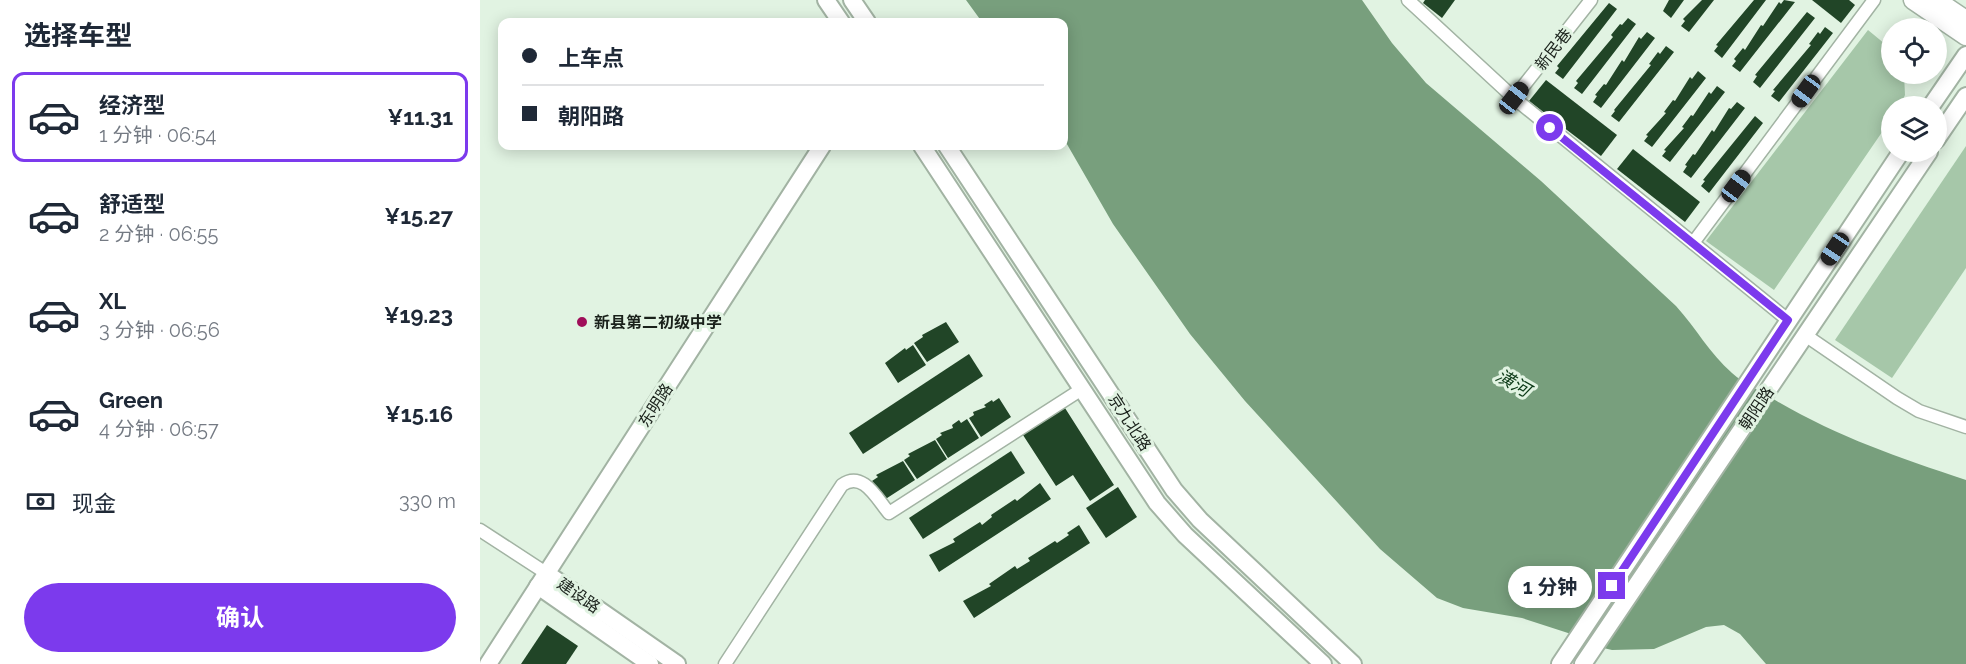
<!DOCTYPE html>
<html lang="zh">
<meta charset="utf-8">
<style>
body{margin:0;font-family:Raleway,"Noto Sans SC",sans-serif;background:#f2f2f3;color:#1f2937;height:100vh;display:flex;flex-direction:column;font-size:22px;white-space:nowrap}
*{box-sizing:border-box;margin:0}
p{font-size:20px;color:#747a83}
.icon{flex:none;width:33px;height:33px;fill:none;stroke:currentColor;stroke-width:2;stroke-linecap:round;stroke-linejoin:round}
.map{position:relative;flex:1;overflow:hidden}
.panel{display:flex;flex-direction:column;background:#fff;width:480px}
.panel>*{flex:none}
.banner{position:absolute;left:18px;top:18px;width:570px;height:132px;border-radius:12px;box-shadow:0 3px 15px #0003;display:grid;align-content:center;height:132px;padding:0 24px;background:#fff}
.controls{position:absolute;left:1401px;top:18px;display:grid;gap:12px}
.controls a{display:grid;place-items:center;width:66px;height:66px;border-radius:50%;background:#fff;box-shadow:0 3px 15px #0003;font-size:30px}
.end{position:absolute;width:27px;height:27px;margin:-14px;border:8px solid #7c3aed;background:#fff;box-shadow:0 0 0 3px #fff}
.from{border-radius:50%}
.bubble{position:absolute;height:42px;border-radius:21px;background:#fff;box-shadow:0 3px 15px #0003;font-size:20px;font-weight:700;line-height:42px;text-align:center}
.car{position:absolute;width:18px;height:36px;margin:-18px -9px;border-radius:8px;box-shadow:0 0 4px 2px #0007;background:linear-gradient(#222 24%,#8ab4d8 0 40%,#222 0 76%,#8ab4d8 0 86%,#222 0)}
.banner b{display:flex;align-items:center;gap:21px;height:57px;font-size:22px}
.banner b+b{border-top:2px solid #e0e1e3}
.banner i{width:15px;height:15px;background:#1f2937}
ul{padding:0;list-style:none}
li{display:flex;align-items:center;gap:18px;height:90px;margin:0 12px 9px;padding:0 12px;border:3px solid transparent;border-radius:12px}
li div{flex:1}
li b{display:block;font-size:22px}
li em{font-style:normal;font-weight:700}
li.selected{border-color:#7c3aed}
li>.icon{width:54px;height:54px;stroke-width:1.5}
h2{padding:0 24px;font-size:27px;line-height:72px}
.pay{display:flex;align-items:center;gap:15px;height:66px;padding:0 24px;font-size:22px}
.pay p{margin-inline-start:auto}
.action{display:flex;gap:12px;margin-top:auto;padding:12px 24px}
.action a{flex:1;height:69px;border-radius:36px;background:#7c3aed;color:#fff;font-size:24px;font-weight:700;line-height:69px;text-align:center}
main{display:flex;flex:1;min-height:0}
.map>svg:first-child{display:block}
</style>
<main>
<section class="panel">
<h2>选择车型</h2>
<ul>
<li class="selected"><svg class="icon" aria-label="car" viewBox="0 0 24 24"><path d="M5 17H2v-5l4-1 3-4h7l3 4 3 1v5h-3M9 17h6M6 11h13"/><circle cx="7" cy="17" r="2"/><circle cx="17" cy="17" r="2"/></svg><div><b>经济型</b><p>1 分钟 · 06:54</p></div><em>¥11.31</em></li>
<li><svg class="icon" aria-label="car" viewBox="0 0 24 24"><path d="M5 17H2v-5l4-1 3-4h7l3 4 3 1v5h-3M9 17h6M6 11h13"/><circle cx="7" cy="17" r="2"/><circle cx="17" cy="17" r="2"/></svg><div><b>舒适型</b><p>2 分钟 · 06:55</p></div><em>¥15.27</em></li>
<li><svg class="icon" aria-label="car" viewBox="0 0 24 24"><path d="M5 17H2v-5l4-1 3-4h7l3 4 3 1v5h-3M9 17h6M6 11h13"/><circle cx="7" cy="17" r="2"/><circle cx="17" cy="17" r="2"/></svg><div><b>XL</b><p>3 分钟 · 06:56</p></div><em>¥19.23</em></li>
<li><svg class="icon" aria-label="car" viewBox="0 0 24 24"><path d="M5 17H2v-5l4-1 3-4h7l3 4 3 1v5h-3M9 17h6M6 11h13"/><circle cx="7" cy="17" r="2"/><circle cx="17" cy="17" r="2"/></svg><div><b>Green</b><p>4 分钟 · 06:57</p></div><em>¥15.16</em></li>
</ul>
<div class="pay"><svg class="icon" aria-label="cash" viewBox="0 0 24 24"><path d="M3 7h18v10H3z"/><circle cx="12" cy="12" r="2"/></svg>现金<p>330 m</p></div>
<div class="action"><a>确认</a></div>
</section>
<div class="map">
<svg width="1486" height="664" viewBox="0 0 1486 664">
<rect width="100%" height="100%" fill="#e1f3e2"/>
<g fill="#a6c7a9">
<polygon points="1388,30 1411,49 1412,74 1424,74 1425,95 1420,106 1412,106 1411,119 1294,290 1226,241"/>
<polygon points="1486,146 1486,268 1412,378 1355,340"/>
</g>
<path fill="#789f7d" d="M486,0H882L912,43L946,83L1061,181L1196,306C1216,328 1230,354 1252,373C1264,384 1281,391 1295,400C1358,437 1417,457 1486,480V664H1286L1260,634L1244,625L1226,627L1174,649L1132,650L1115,646L1088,633L1042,618L983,608L957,598L900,549L765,401L710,334L633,224L584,139V22H502Z"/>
<g fill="#214527">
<polygon points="945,0 975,0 962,18 943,3"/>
<polygon points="1189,0 1204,0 1191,18 1183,11"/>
<polygon points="1222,0 1234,0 1209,32 1201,26 1205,21 1203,19"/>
<polygon points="1274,0 1286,0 1242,58 1234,51 1238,46 1236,45"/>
<polygon points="1304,0 1315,2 1260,72 1252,66 1256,61 1254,59 1263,48 1265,50 1281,25 1283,26 1299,2 1301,4"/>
<polygon points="1332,0 1369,0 1375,5 1361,23"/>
<polygon points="1129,3 1137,9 1083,79 1075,73 1079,68 1077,66"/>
<polygon points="1327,12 1335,18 1280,88 1273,82 1277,76 1275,75"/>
<polygon points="1148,18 1156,24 1102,94 1094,88 1098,83 1096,81 1133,37 1131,35 1140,24 1142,25"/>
<polygon points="1345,27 1353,33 1299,102 1291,96 1295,91 1293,90 1331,45 1329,44 1338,32 1340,34"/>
<polygon points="1167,32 1175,38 1121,108 1113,102 1117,96 1115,95 1124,84 1126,85 1142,60 1144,62 1159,37 1161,39"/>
<polygon points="1186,46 1194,52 1139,122 1131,116 1135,111 1134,110 1171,65 1169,64 1178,52 1180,54"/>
<polygon points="1218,71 1226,78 1172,147 1164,141 1168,136 1166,135 1186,113 1184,112 1193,100 1195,101 1210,77 1212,79"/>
<polygon points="1066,80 1137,135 1121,156 1049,101"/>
<polygon points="1237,86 1245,92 1190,162 1182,156 1186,151 1184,150 1204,128 1202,127 1211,115 1213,116 1229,92 1231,94"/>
<polygon points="1257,102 1265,108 1211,178 1203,172 1207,166 1205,165 1213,154 1215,155 1232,130 1234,132 1249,108 1251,109"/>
<polygon points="1275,116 1283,123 1229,193 1221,186 1225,181 1223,180"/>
<polygon points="1153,149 1220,202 1205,222 1137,169"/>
<polygon points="466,322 479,342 447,362 434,343 443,337 442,335"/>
<polygon points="433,345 446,365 418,383 405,363 425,348 426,350"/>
<polygon points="489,354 503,376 383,454 369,433"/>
<polygon points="519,398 531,417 501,437 489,418 494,415 493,412 506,407 504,405 512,400 513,402"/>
<polygon points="585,408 634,485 610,501 593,475 576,486 543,435"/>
<polygon points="487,419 499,438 468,458 456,439 462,435 460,433 473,428 472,425 479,420 481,423"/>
<polygon points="455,440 467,459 437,479 424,460 430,456 428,454"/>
<polygon points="531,451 545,473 443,539 429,518"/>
<polygon points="423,461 435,480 404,500 392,481 398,477 396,475"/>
<polygon points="560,483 571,499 459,572 449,555 475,542 473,539 500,522 502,525 512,517 511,515 535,499 537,501"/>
<polygon points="638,487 657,517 626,538 606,508"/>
<polygon points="599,525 610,543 494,618 483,601 511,586 509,584 535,566 537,569 550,561 548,558 575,541 577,543 589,535 587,533"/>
<polygon points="67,625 98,646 86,664 41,664"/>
</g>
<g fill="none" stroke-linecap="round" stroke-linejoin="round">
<defs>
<g id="street">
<polyline points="928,0 1034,98 1308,320"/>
<polyline points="1034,98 1111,0"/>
<polyline points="1213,243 1394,0"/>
<polyline points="1325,335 1417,398 1439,411 1486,427"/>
<polyline points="0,530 66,573"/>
<path d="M245,664L362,485C383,470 397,499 409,513L602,389"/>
</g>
<g id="secondary">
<polyline points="346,0 361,22"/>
<polyline points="372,0 387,22"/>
<polyline points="1451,106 1486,55"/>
<polyline points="1456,140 1486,96"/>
<polyline points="442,146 677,503 705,535 843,664"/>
<polyline points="467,146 694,490 720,520 873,664"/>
<polyline points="66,573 197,664"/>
<polyline points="58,586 170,664"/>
<polyline points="8,664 342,146"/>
<polyline points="1080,664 1421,152"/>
<polyline points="1103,664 1449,152"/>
</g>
<g id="primary">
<polyline points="1433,0 1486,36"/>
<polyline points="1456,0 1486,20"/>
</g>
</defs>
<use href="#street" stroke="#a2b3a3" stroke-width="15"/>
<use href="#secondary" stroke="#a2b3a3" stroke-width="20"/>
<use href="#primary" stroke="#a2b3a3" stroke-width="21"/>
<use href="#street" stroke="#fff" stroke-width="12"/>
<use href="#secondary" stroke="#fff" stroke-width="16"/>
<use href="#primary" stroke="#fff" stroke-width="18"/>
</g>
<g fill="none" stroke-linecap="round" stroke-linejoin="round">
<polyline stroke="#7c3aed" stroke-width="8" points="1070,128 1308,320 1132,586"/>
</g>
<circle fill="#9f0e59" stroke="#e1f3e2" stroke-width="2" cx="102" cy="322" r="6"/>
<g text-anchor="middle" stroke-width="6" stroke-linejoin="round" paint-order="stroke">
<g font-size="16" fill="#1a211b" stroke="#e1f3e2">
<text transform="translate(1073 49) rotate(-52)" y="6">新民巷</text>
<text transform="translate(175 405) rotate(-57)" y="6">东明路</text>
<text transform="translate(1276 408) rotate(-56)" y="6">朝阳路</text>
<text transform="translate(650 422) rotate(57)" y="6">京九北路</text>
<text transform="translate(99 595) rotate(35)" y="6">建设路</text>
</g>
<g font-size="16" font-weight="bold" fill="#1a211b" stroke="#e1f3e2" text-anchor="start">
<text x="114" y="328">新县第二初级中学</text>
</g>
<g font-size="18" font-style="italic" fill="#0b3916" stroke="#e1f3e2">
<text transform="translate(1033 383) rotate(30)" y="6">潢河</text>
</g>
</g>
</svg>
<div class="controls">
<a><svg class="icon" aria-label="locate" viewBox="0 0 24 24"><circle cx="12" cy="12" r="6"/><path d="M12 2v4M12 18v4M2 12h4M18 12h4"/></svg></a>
<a><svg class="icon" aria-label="layers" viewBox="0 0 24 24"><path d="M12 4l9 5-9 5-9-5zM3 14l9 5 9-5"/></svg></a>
</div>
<i class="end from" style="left:1070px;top:128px"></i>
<i class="end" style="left:1132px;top:586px"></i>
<div class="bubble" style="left:1028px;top:566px;width:84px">1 分钟</div>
<i class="car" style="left:1326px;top:91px;rotate:216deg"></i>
<i class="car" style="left:1034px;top:98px;rotate:38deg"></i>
<i class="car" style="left:1256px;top:186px;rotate:37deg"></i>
<i class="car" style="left:1355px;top:249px;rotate:214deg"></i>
<div class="banner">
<b><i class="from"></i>上车点</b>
<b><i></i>朝阳路</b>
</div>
</div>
</main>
